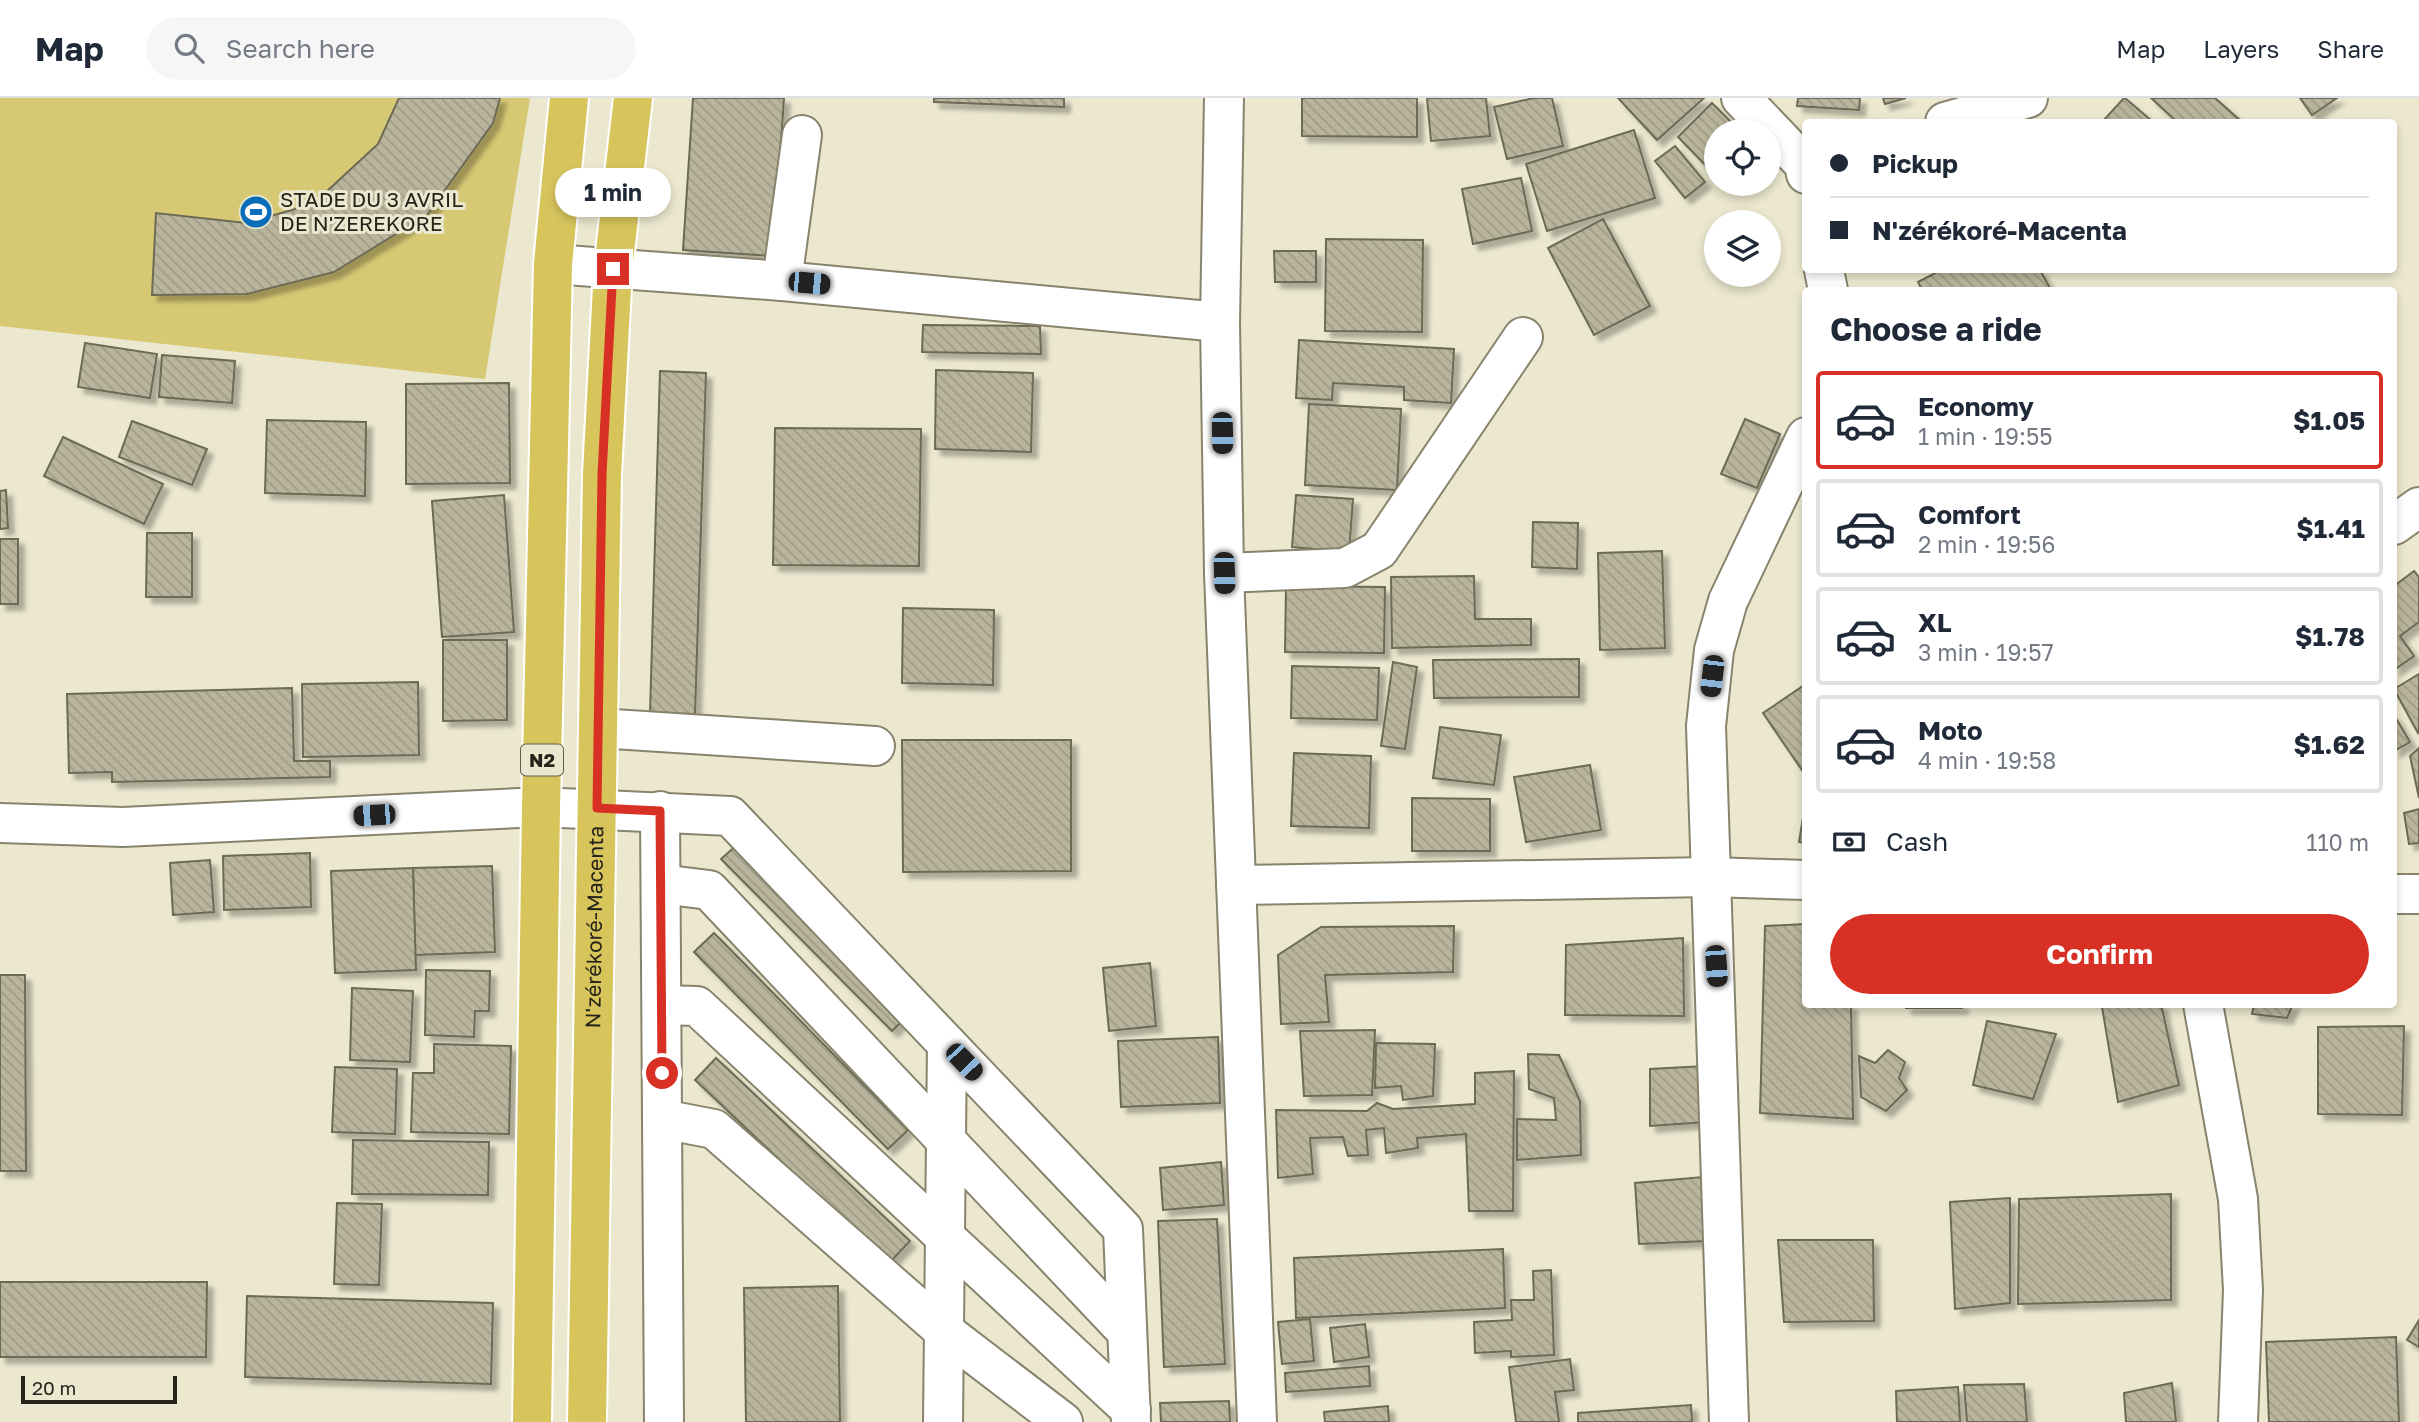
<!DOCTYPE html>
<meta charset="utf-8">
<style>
body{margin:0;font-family:"Golos Text",sans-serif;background:#f6f6f7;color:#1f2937;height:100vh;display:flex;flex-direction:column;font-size:26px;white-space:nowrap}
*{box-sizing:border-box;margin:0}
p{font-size:23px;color:#747a83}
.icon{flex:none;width:38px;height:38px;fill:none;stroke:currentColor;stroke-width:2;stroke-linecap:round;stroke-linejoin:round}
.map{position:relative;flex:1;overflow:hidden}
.panel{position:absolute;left:1802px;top:189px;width:595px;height:721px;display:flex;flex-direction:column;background:#fff;border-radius:7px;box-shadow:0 4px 10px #0003}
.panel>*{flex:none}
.hud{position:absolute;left:1802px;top:21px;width:595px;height:154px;border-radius:7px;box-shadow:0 4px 10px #0003;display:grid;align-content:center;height:154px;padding:0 28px;background:#fff}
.tools{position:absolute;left:1704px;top:21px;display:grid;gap:14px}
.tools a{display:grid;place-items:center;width:77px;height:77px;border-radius:50%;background:#fff;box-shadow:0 4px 10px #0003;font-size:35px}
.scale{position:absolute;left:21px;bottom:18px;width:156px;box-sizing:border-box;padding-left:7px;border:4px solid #25231a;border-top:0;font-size:19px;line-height:24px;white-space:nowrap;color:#25231a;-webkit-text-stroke:5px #ece8cf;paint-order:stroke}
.end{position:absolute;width:32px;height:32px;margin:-16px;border:9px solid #d93025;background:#fff;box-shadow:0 0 0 4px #fff}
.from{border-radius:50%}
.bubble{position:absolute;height:49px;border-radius:24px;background:#fff;box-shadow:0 4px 10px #0003;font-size:23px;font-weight:700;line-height:49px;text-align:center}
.car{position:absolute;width:21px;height:42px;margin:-21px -10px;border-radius:9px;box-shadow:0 0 5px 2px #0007;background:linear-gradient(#222 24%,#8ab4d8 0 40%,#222 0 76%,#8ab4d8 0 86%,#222 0)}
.hud b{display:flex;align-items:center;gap:24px;height:66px;font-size:26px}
.hud b+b{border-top:2px solid #e0e1e3}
.hud i{width:18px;height:18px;background:#1f2937}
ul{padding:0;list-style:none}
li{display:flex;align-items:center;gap:21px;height:98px;margin:0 14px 10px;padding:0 14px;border:4px solid #e0e1e3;border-radius:7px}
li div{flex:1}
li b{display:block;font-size:26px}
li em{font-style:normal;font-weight:700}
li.current{border-color:#d93025}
li>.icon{width:63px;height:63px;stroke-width:1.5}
h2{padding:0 28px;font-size:32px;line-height:84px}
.pay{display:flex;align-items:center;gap:18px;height:77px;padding:0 28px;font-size:26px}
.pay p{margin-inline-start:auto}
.button{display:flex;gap:14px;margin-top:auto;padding:14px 28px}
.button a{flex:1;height:80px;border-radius:42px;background:#d93025;color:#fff;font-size:28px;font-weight:700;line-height:80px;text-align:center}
header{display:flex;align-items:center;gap:42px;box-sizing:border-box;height:98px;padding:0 35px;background:#fff;border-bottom:2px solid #e0e1e3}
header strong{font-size:33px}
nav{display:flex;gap:38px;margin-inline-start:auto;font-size:24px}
.search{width:490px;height:63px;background:#f6f6f7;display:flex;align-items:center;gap:18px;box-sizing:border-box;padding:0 24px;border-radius:38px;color:#747a83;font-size:26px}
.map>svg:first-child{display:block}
</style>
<header>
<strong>Map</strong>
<div class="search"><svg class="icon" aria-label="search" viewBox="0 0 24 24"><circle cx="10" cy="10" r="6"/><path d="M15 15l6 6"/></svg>Search here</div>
<nav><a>Map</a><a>Layers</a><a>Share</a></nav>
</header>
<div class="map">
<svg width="2419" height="1324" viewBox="0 0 2419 1324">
<defs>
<pattern id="building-back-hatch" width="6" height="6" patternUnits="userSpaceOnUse" patternTransform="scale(1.75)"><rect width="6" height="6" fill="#b9b59d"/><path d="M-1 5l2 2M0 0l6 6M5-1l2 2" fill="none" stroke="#9f9b87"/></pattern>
<filter id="shadow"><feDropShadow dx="6" dy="6" stdDeviation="2" flood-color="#0004"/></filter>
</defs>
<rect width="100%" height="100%" fill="#ece8cf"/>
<polygon fill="#d7c874" points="0,0 530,0 485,281 0,228"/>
<g fill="url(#building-back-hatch)" stroke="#6d6a54" stroke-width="2" filter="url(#shadow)">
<polygon points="399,0 500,0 493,25 427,117 334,174 247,196 152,197 156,115 246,125 313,106 378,46"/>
<polygon points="693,0 784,0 773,158 683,152"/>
<polygon points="934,0 1064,0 1064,9 934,4"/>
<polygon points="1302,0 1417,0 1417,39 1302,38"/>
<polygon points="1427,0 1486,0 1490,38 1431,43"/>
<polygon points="1534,0 1552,0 1563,48 1507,61 1494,9"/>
<polygon points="1618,0 1704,0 1657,42"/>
<polygon points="1798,0 1860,0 1859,12 1797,8"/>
<polygon points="1883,0 1906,0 1885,6"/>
<polygon points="2124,0 2125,0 2153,24 2102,24"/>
<polygon points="2151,0 2215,0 2242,24 2177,24"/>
<polygon points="2300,0 2337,0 2312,17"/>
<polygon points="1712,5 1740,33 1717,33 1717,79 1678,39"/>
<polygon points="1634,32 1655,100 1547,133 1526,66"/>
<polygon points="1675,48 1705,84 1685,100 1655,63"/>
<polygon points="1521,80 1532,133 1473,146 1462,91"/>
<polygon points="1603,121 1650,208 1594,237 1548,150"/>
<polygon points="1326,141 1423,142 1422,234 1325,233"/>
<polygon points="1274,153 1316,153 1316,184 1275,184"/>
<polygon points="1941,172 2040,172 2051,192 1922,192 1918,184"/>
<polygon points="923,227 1040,228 1041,256 922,254"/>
<polygon points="1299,242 1454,251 1451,305 1404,302 1404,289 1333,285 1332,302 1296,300"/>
<polygon points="85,245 157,256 150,300 78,289"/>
<polygon points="162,257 235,263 232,305 159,299"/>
<polygon points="936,272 1033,275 1031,354 935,351"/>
<polygon points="660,273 706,275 695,616 650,615"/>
<polygon points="509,285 510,385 406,386 406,286"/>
<polygon points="1309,306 1401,311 1397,392 1305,387"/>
<polygon points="1745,321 1780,336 1757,390 1721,376"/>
<polygon points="267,322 366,324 365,398 265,395"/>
<polygon points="132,323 207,351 192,387 119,359"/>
<polygon points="775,330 921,331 919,468 773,467"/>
<polygon points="63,339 163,386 144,426 44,378"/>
<polygon points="6,392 8,430 0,431 0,393"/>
<polygon points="504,397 514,534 442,539 432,403"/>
<polygon points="1296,397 1353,401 1349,454 1292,449"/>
<polygon points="1533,424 1578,425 1577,471 1532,469"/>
<polygon points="147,435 192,435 192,499 146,499"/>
<rect x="0" y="441" width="18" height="65"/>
<polygon points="1662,453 1665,550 1600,552 1598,455"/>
<polygon points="2414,473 2419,479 2419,524 2400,538 2414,558 2394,572 2394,488"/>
<polygon points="1474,478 1475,521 1531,521 1531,547 1392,550 1391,479"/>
<polygon points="1286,488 1385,489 1384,555 1285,554"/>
<polygon points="903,510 994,512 993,587 902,585"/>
<polygon points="443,542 507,542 507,622 443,623"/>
<polygon points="1579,561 1579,599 1434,600 1433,562"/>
<polygon points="1393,564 1417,569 1405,651 1381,648"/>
<polygon points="1292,568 1379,570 1377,622 1291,620"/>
<polygon points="2419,576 2419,634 2418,635 2394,591"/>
<polygon points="418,584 419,657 303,659 302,586"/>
<polygon points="1806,586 1806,678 1763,615"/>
<polygon points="292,590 294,663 330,663 330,679 112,684 112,674 69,675 67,596"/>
<polygon points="2394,617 2410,644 2394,653"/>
<polygon points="1440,629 1501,637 1494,687 1433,680"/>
<polygon points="902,642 1071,642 1071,773 903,774"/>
<polygon points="2419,650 2419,700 2410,658"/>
<polygon points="1294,655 1371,658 1369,730 1291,728"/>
<polygon points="1590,667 1601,732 1526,744 1514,679"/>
<polygon points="1412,700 1490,701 1490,753 1412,753"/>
<polygon points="1806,702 1806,745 1799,744"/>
<polygon points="2419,711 2419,745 2409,746 2404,715"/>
<polygon points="739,745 909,916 892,933 721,761"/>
<polygon points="310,755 311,809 224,812 223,758"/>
<polygon points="210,762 214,814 173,817 170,765"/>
<polygon points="492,768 495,854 415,857 413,770"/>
<polygon points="413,770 416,872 335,875 331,773"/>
<polygon points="1806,826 1806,906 1851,906 1853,1021 1760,1015 1765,828"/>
<polygon points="1454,828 1453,874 1325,877 1329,924 1281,926 1278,857 1321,829"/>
<polygon points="714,835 908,1032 888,1051 694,854"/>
<polygon points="1683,840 1684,918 1565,917 1566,847"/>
<polygon points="1150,865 1156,928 1109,933 1103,870"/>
<polygon points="426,872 490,873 489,913 475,913 474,939 425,937"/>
<polygon points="0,877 25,877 26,1073 0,1073"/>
<polygon points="352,890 413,893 410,964 350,962"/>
<rect x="1906" y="906" width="56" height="4"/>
<polygon points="2111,906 2161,906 2179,987 2118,1004 2102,909"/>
<polygon points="2254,906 2293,906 2287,920 2252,916"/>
<polygon points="1987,923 2056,936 2033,1001 1973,987"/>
<polygon points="2404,928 2402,1017 2318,1016 2318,929"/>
<polygon points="1375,932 1372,997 1304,998 1300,933"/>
<polygon points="1218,939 1220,1005 1121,1009 1118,943"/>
<polygon points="1376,945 1435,946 1433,998 1403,1002 1401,988 1375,990"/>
<polygon points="434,946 511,948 509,1036 411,1034 413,975 434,975"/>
<polygon points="1888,952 1905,964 1899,980 1907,992 1886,1013 1861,999 1859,958 1875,965"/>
<polygon points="1528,956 1559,957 1580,1003 1581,1057 1517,1062 1517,1021 1556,1022 1554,1000 1529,991"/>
<polygon points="716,960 910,1143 889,1165 695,982"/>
<polygon points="1705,968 1707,1024 1650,1028 1650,971"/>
<polygon points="335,969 397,971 395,1036 332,1034"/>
<polygon points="1514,973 1513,1113 1469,1113 1466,1036 1417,1040 1418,1050 1386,1055 1384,1030 1366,1032 1368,1057 1348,1058 1343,1039 1310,1040 1313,1076 1278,1080 1276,1012 1367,1013 1377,1005 1393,1011 1475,1006 1475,975"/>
<polygon points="353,1042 489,1044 488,1097 352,1096"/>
<polygon points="1221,1064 1224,1107 1163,1112 1160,1070"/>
<polygon points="1703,1079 1707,1143 1639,1146 1635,1085"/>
<polygon points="2171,1096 2171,1202 2018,1206 2019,1101"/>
<polygon points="2010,1100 2010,1205 1955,1211 1950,1104"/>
<polygon points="337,1105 382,1106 379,1187 334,1186"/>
<polygon points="1217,1121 1225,1266 1164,1269 1158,1123"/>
<polygon points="1778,1142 1873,1142 1874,1223 1784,1224"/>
<polygon points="1503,1151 1505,1210 1296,1220 1294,1160"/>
<polygon points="1551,1172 1554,1257 1511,1259 1511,1253 1475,1255 1474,1224 1512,1222 1511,1202 1534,1202 1533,1173"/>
<polygon points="0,1184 207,1184 206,1259 0,1259"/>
<polygon points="838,1188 840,1324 746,1324 744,1190"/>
<polygon points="247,1198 493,1205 491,1286 245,1279"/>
<polygon points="1310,1221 1314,1263 1282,1266 1278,1224"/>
<polygon points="2419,1222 2419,1249 2407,1242"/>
<polygon points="1365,1226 1369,1259 1334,1264 1330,1230"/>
<polygon points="2396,1239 2399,1324 2269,1324 2266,1244"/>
<polygon points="1570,1261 1574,1292 1555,1294 1559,1324 1516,1324 1509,1269"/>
<polygon points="1369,1268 1370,1288 1286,1294 1285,1275"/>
<polygon points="2172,1285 2176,1324 2126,1324 2124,1295"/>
<polygon points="2024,1286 2027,1324 1967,1324 1964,1287"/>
<polygon points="1958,1289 1960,1324 1897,1324 1896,1293"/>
<polygon points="1229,1303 1230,1324 1161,1324 1160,1305"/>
<polygon points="1691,1307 1692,1324 1578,1324 1578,1315"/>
<polygon points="1388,1308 1389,1324 1325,1324 1324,1314"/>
</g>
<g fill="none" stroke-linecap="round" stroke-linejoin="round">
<defs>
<g id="minor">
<polyline points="1224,0 1220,224 1224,475 1257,1324"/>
<polyline points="1741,0 1804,66 1806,76"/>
<polyline points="1945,24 2028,0"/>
<polyline points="553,166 782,183 1220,224"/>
<polyline points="1824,172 1828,192"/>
<polyline points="782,183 802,37"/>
<polyline points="2394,427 2419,409"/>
<polyline points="1224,475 1345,470 1379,452 1523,239"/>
<polyline points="598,630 875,648"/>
<polyline points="660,713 664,1324"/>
<polyline points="0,725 123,729 541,709 730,718 1123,1131 1131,1324"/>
<polyline points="661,786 709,792 1127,1234"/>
<polyline points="1236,787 1710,779 1806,782"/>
<polyline points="2394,796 2419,796"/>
<polyline points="2203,906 2238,1101 2243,1192 2238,1324"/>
<polyline points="662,907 697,908 1131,1312"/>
<polyline points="662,1021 714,1031 944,1233 1063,1324"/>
<polyline points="943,1324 947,946"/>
<polyline points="1729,1324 1706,628 1714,552 1728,503 1806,339"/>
</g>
<g id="highway">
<polyline points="532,1324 541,709 553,166 569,0"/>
<path id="s1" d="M587,1324L602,376L613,171L633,0"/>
</g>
</defs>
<use href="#minor" stroke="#87836d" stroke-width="42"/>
<use href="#highway" stroke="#fff" stroke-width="42"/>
<use href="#minor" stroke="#fff" stroke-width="38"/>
<use href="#highway" stroke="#d7c55c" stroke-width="38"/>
</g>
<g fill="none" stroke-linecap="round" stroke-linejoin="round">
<polyline stroke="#d93025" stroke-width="9" points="613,171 602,376 597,710 660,713 662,975"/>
</g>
<defs>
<symbol id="stadium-disc" viewBox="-11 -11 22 22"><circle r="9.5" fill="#096db9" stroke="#ece8cf"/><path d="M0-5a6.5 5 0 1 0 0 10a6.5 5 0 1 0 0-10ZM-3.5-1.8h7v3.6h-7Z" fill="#fff"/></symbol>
</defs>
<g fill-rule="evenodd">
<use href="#stadium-disc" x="237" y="95" width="38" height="38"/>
</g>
<g text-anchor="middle" stroke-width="6" stroke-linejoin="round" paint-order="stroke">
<rect fill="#ece8cf" stroke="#615e50" stroke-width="2" x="521" y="646.5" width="42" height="31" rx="5"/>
<g font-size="19" font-weight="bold" fill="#25231a">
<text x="542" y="669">N2</text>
</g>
<g font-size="21" fill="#25231a" stroke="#ece8cf" text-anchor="start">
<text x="280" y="109">STADE DU 3 AVRIL<tspan x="280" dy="24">DE N'ZEREKORE</tspan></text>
</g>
<g font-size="21" fill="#25231a" stroke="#ece8cf">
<text dy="7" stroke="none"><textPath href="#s1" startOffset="495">N'zérékoré-Macenta</textPath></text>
</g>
</g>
</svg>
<div class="tools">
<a><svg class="icon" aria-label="locate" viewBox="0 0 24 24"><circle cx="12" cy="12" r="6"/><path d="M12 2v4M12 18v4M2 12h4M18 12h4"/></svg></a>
<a><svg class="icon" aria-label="layers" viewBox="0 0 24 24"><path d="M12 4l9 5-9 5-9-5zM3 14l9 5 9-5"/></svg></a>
</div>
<div class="scale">20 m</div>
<i class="end from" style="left:662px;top:975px"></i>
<i class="end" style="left:613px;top:171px"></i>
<div class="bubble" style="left:555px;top:70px;width:116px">1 min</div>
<i class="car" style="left:809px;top:185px;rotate:95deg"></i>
<i class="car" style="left:1222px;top:335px;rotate:179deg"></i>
<i class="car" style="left:1224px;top:475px;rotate:178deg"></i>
<i class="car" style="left:1712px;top:578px;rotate:187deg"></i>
<i class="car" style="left:374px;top:717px;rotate:267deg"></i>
<i class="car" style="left:1716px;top:868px;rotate:176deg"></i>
<i class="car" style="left:964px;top:964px;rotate:136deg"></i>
<div class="hud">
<b><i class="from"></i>Pickup</b>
<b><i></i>N'zérékoré-Macenta</b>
</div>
<section class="panel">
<h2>Choose a ride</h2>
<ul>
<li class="current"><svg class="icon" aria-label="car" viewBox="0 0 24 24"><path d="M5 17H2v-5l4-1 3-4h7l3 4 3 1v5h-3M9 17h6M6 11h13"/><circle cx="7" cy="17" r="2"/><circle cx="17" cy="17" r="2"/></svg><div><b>Economy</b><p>1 min · 19:55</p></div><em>$1.05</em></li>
<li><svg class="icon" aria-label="car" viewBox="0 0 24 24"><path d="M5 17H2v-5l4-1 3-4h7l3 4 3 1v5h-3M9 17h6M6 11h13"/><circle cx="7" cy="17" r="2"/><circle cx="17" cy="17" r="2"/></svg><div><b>Comfort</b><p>2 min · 19:56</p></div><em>$1.41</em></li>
<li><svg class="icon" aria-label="car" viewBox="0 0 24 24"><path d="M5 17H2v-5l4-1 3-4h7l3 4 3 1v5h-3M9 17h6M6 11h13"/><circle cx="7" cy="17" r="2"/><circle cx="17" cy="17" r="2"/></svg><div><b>XL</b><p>3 min · 19:57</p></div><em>$1.78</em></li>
<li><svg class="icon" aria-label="car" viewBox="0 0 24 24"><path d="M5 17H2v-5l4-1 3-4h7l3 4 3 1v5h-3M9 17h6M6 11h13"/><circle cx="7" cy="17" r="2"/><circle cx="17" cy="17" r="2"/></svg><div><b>Moto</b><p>4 min · 19:58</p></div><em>$1.62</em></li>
</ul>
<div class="pay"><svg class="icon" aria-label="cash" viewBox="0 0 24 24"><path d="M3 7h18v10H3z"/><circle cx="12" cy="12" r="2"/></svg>Cash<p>110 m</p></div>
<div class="button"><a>Confirm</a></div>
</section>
</div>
